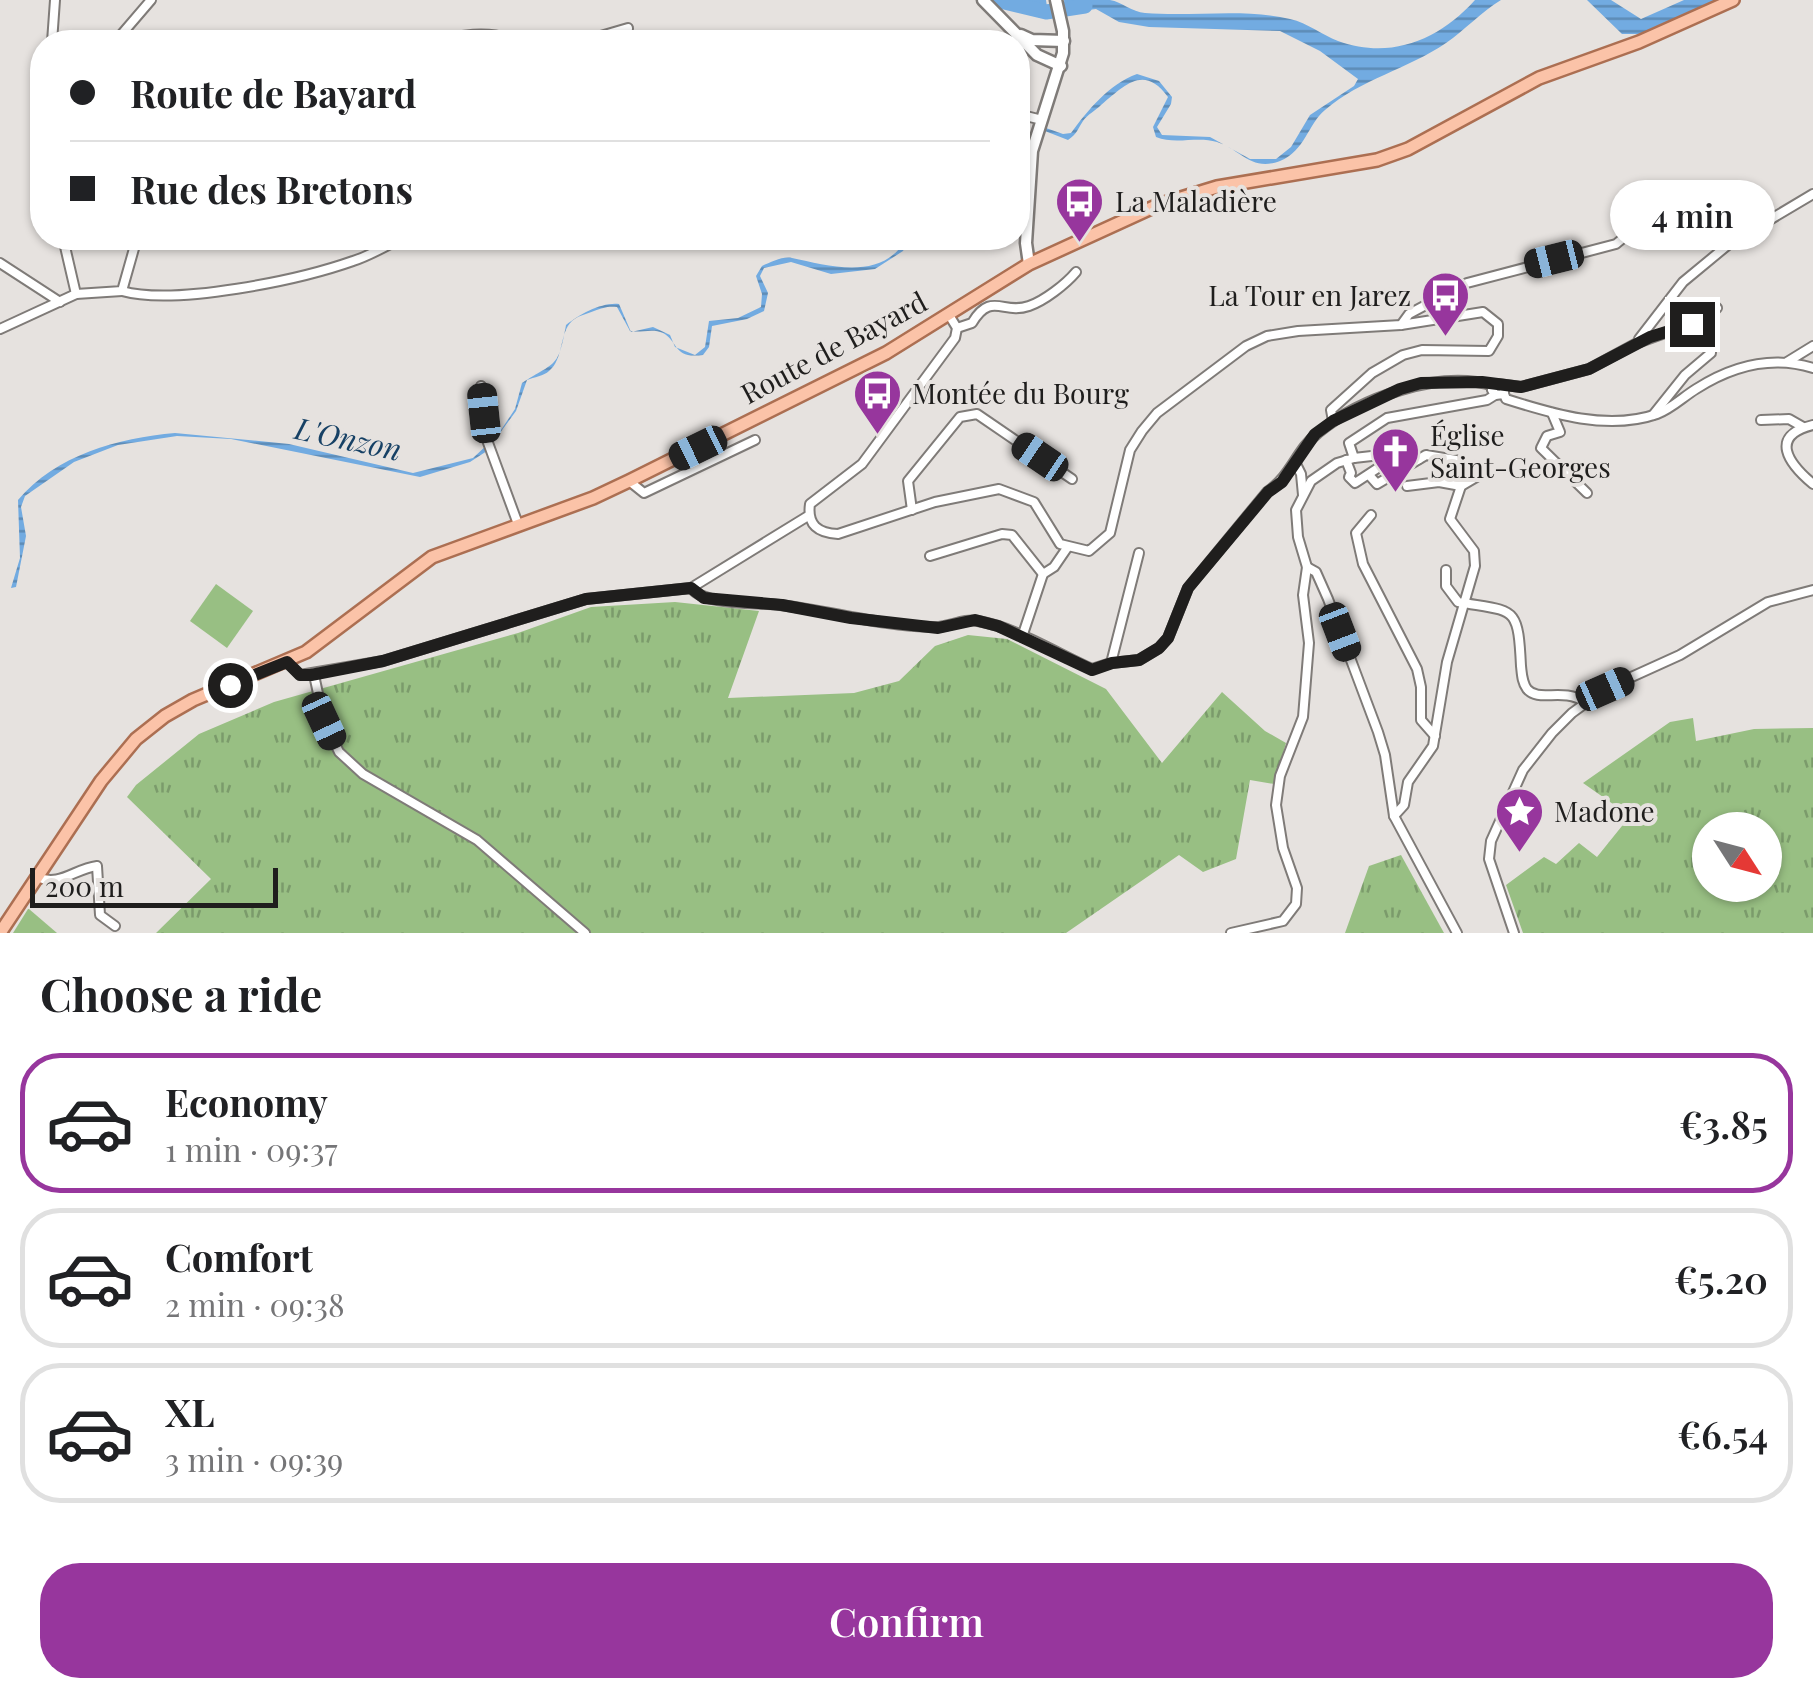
<!DOCTYPE html>
<meta charset="utf-8">
<style>
body{margin:0;font-family:"Playfair Display",serif;background:#f6f6f6;color:#202124;height:100vh;display:flex;flex-direction:column;font-size:38px;white-space:nowrap}
*{box-sizing:border-box;margin:0}
p{font-size:32px;color:#757577}
.icon{flex:none;width:55px;height:55px;fill:none;stroke:currentColor;stroke-width:2;stroke-linecap:round;stroke-linejoin:round}
.map{position:relative;height:933px;overflow:hidden}
.panel{display:flex;flex-direction:column;background:#fff;flex:1}
.panel>*{flex:none}
.hud{position:absolute;left:30px;top:30px;width:1000px;height:220px;border-radius:40px;box-shadow:0 2px 8px #0004;display:grid;align-content:center;height:220px;padding:0 40px;background:#fff}
.needle{width:65px;rotate:126deg}
.controls{position:absolute;left:1692px;top:812px;display:grid;gap:20px}
.controls a{display:grid;place-items:center;width:90px;height:90px;border-radius:50%;background:#fff;box-shadow:0 2px 8px #0004;font-size:50px}
.scale{position:absolute;left:30px;bottom:25px;width:248px;box-sizing:border-box;padding-left:10px;border:5px solid #1f1e1d;border-top:0;font-size:28px;line-height:35px;white-space:nowrap;color:#1f1e1d;-webkit-text-stroke:8px #e6e2df;paint-order:stroke}
.end{position:absolute;width:45px;height:45px;margin:-22px;border:12px solid #1f1e1d;background:#fff;box-shadow:0 0 0 5px #fff}
.from{border-radius:50%}
.bubble{position:absolute;height:70px;border-radius:35px;background:#fff;box-shadow:0 2px 8px #0004;font-size:32px;font-weight:600;line-height:70px;text-align:center}
.car{position:absolute;width:30px;height:60px;margin:-30px -15px;border-radius:12px;box-shadow:0 0 8px 2px #0007;background:linear-gradient(#222 24%,#8ab4d8 0 40%,#222 0 76%,#8ab4d8 0 86%,#222 0)}
.hud b{display:flex;align-items:center;gap:35px;height:95px;font-size:38px}
.hud b+b{border-top:2px solid #e0e0e0}
.hud i{width:25px;height:25px;background:#202124}
ul{padding:0;list-style:none}
li{display:flex;align-items:center;gap:30px;height:140px;margin:0 20px 15px;padding:0 20px;border:5px solid #e0e0e0;border-radius:40px}
li div{flex:1}
li b{display:block;font-size:38px}
li em{font-style:normal;font-weight:600}
li.active{border-color:#97369d}
li>.icon{width:90px;height:90px;stroke-width:1.5}
h2{padding:0 40px;font-size:45px;line-height:120px}
.cta{display:flex;gap:20px;margin-top:auto;padding:20px 40px}
.cta a{flex:1;height:115px;border-radius:40px;background:#97369d;color:#fff;font-size:40px;font-weight:600;line-height:115px;text-align:center}
.map>svg:first-child{display:block}
</style>
<div class="map">
<svg width="1813" height="933" viewBox="0 0 1813 933">
<defs>
<pattern id="grass-tufts" width="24" height="20" patternUnits="userSpaceOnUse" patternTransform="scale(2.5)"><rect width="24" height="20" fill="#98bf83"/><path d="M3 7l-1-3M5 7V3M7 7l1-3M15 17l-1-3M17 17v-4M19 17l1-3" fill="none" stroke="#7b9b6b"/></pattern>
<pattern id="water-rules" width="6" height="5" patternUnits="userSpaceOnUse" patternTransform="scale(2.5)"><rect width="6" height="5" fill="#72abe1"/><path d="M0 2.5h6" fill="none" stroke="#5d8bb6"/></pattern>
</defs>
<rect width="100%" height="100%" fill="#e6e2df"/>
<g fill="url(#grass-tufts)" fill-rule="evenodd">
<polygon points="675,602 759,611 728,698 854,693 899,681 935,646 968,635 1007,639 1106,689 1162,763 1222,692 1265,731 1286,743 1274,784 1250,780 1236,859 1203,872 1179,855 1066,933 156,933 211,879 127,797 136,785 199,734 274,702 518,633 591,607"/>
<path d="M1693,718L1696,741L1754,729L1813,728V933H1523L1506,885L1544,857L1556,864L1579,843L1597,857L1630,816L1583,783L1670,722ZM1765,830V885H1710V830Z"/>
<polygon points="1401,855 1444,933 1345,933 1369,866"/>
<polygon points="28,909 29,909 57,933 13,933"/>
</g>
<polygon fill="#98bf83" points="216,584 253,611 227,648 190,621"/>
<g fill="url(#water-rules)">
<polygon points="991,0 1046,0 1048,14 1042,18 1007,9"/>
<path d="M1064,0C1078,0 1096,0 1110,0C1122,2 1132,12 1145,13C1193,17 1243,8 1290,19C1308,23 1322,35 1338,41C1391,60 1439,40 1475,0H1501C1481,12 1465,30 1446,43C1408,69 1361,79 1325,110C1308,124 1305,151 1280,161C1251,172 1240,149 1217,142C1197,136 1175,145 1156,137L1153,127L1168,97C1144,64 1125,85 1101,105C1096,110 1087,115 1083,121C1077,130 1077,134 1068,140L1045,131L1046,128L1063,134L1071,133C1088,110 1109,84 1137,74L1159,81L1172,97L1171,104L1157,127L1162,135L1210,137L1250,159H1276L1291,147L1310,115L1354,86L1358,79L1320,51L1280,31L1149,27L1119,22L1096,9L1066,13Z"/>
<polygon points="1587,0 1611,0 1641,19 1684,0 1717,0 1712,6 1643,34 1622,34"/>
<path d="M907,238H910L903,251L875,269L831,274L791,262L764,268L760,276L768,293L764,311L747,319L712,326L709,347L703,355C673,359 679,342 663,333C653,328 641,333 630,331L617,307C607,306 603,308 594,311C587,314 579,315 572,321C559,333 564,359 549,371C544,376 534,377 527,380L516,411L491,445L515,409L522,383C556,361 558,369 566,325C580,314 602,302 619,304L631,332L653,327L670,335L675,347L695,355L705,347L709,321L738,318L761,307L762,294L756,276L762,266C771,262 783,256 792,258C830,266 882,282 907,238Z"/>
<path d="M175,433L289,444L413,473L473,458L488,444L490,449L470,462L420,477L231,439L177,436L118,445L74,462L25,496L21,507L26,536L16,587L11,588L20,558L18,500C56,455 118,438 175,433Z"/>
</g>
<g fill="none" stroke-linecap="round" stroke-linejoin="round">
<polyline stroke="#72abe1" stroke-width="15" points="996,0 1046,12 1085,6"/>
<defs>
<g id="minor">
<polyline points="52,42 55,0"/>
<polyline points="115,42 151,0"/>
<path d="M419,42C450,39 487,27 516,42"/>
<polyline points="580,42 628,28"/>
<polyline points="1018,114 1042,120"/>
<polyline points="63,238 76,294"/>
<polyline points="0,263 60,302"/>
<path d="M122,291C175,306 299,280 353,261C369,256 386,246 402,238"/>
<path d="M949,315L957,328L955,338L862,464L810,504C807,525 818,533 838,534L935,502L999,489L1034,502L1060,544L1089,551L1110,533L1130,450L1142,431L1157,413L1246,346L1267,336L1298,331L1401,325L1483,312L1498,324V336L1489,351L1422,350L1403,355L1372,373L1331,410L1333,421"/>
<polyline points="1401,325 1409,314 1467,283 1616,244 1675,195"/>
<path d="M957,328L972,323C991,291 1003,315 1029,306C1044,301 1066,284 1076,272"/>
<polyline points="0,329 76,294 122,291 137,238"/>
<polyline points="1639,339 1683,282 1729,244 1813,194"/>
<polyline points="1787,362 1813,346"/>
<polyline points="481,386 487,440 518,524"/>
<polyline points="1504,387 1504,394 1495,395 1492,390 1498,384 1521,387 1589,369 1637,343 1698,321 1717,308"/>
<path d="M1504,394L1506,399C1553,414 1608,431 1657,414C1671,409 1683,397 1696,389C1732,366 1771,355 1813,368"/>
<polyline points="1552,413 1560,432 1547,436 1541,448 1587,493"/>
<polyline points="1653,415 1685,375 1711,353 1711,343 1698,321"/>
<polyline points="1761,420 1789,419 1803,427"/>
<path d="M1813,425C1768,436 1789,464 1813,484"/>
<polyline points="1354,458 1349,443 1387,418 1487,400 1495,395"/>
<polyline points="1346,460 1351,473 1349,477 1355,483 1381,466 1380,455"/>
<polyline points="1296,464 1301,474 1303,495"/>
<polyline points="1369,475 1377,484 1426,455 1456,460 1476,470 1478,476 1461,486 1450,519 1474,551 1475,566 1447,662 1433,746 1408,782 1404,805 1394,816"/>
<polyline points="629,481 644,493 755,440"/>
<polyline points="1407,486 1439,482 1461,486"/>
<polyline points="912,510 908,481 960,417 977,414 1072,479"/>
<polyline points="1371,515 1356,533 1363,564 1417,669 1421,687 1421,720 1435,736"/>
<polyline points="930,556 1002,534 1012,535 1043,574"/>
<polyline points="1307,567 1316,572 1328,599 1378,732 1385,755 1394,816 1457,933"/>
<path d="M1446,570V586L1458,602C1515,612 1518,604 1521,666C1522,675 1522,682 1527,689C1539,703 1562,687 1585,702"/>
<path d="M691,588C705,606 757,602 780,605C831,611 881,626 933,627C949,628 962,618 978,621C1017,628 1056,653 1092,669L1111,663L1139,660L1159,648L1168,638L1188,588L1267,492C1292,475 1296,450 1318,433C1360,398 1439,369 1494,386"/>
<polyline points="1022,637 1043,574 1054,567 1067,548"/>
<polyline points="287,662 300,675 383,661 586,599 691,588 808,516"/>
<polyline points="1111,663 1139,553"/>
<polyline points="314,675 324,721 339,752 363,774 477,840 585,933"/>
<path d="M37,877C60,887 74,869 97,866L100,915L115,926"/>
<polyline points="1231,933 1283,921 1296,904 1297,888 1283,848 1276,805 1280,776 1303,717 1309,643 1303,595 1307,567 1298,537 1296,510 1311,481 1337,463 1354,458 1407,452 1419,459"/>
<polyline points="1514,933 1489,859 1491,841 1523,770 1552,733 1572,713 1605,689 1680,655 1768,602 1813,590"/>
</g>
<g id="secondary">
<polyline points="983,0 1037,55 1061,66"/>
<polyline points="1021,35 1032,40 1064,41"/>
<polyline points="1029,264 1026,243 1032,151 1063,53 1063,31 1056,0"/>
</g>
<polyline id="primary" points="0,933 101,781 136,739 165,716 193,700 306,652 432,557 593,498 629,481 886,353 1029,264 1158,205 1217,187 1377,160 1408,149 1539,78 1639,42 1733,0"/>
</defs>
<use href="#minor" stroke="#7f7b78" stroke-width="12"/>
<use href="#secondary" stroke="#7f7b78" stroke-width="15"/>
<use href="#primary" stroke="#ac6f52" stroke-width="16"/>
<use href="#minor" stroke="#fff" stroke-width="8"/>
<use href="#secondary" stroke="#fff" stroke-width="10"/>
<use href="#primary" stroke="#fbc3a8" stroke-width="11"/>
</g>
<g fill="none" stroke-linecap="round" stroke-linejoin="round">
<polyline stroke="#1f1e1d" stroke-width="12" points="230,685 287,662 300,675 311,675 383,661 586,599 691,588 704,598 782,605 851,618 938,628 975,620 998,626 1092,670 1112,663 1139,660 1159,648 1168,638 1188,588 1268,492 1282,482 1315,434 1333,421 1400,389 1421,383 1482,382 1521,387 1589,369 1650,337 1692,324"/>
</g>
<defs>
<symbol id="bus-pin" viewBox="-11 -11 22 30"><path d="M0 17L-7.5 6A9.5 9.5 0 1 1 7.5 6Z" fill="#97369d" stroke="#e6e2df"/><path d="M-5-6H5V4H4V6H2V4H-2V6H-4V4H-5ZM-3.5-4V0h7V-4ZM-3.5 1.2v1.5H-2V1.2ZM2 1.2v1.5H3.5V1.2Z" fill="#fff"/></symbol>
<symbol id="church-pin" viewBox="-11 -11 22 30"><path d="M0 17L-7.5 6A9.5 9.5 0 1 1 7.5 6Z" fill="#97369d" stroke="#e6e2df"/><path d="M-1.2-6h2.4v3.5h3.3v2.4h-3.3V6h-2.4V-.1h-3.3v-2.4h3.3Z" fill="#fff"/></symbol>
<symbol id="sight-pin" viewBox="-11 -11 22 30"><path d="M0 17L-7.5 6A9.5 9.5 0 1 1 7.5 6Z" fill="#97369d" stroke="#e6e2df"/><path d="M0-6L1.8-2.2L6-1.7L2.9 1.2L3.7 5.4L0 3.3L-3.7 5.4L-2.9 1.2L-6-1.7L-1.8-2.2Z" fill="#fff"/></symbol>
</defs>
<g fill-rule="evenodd">
<use href="#bus-pin" x="1052" y="174" width="55" height="75"/>
<use href="#bus-pin" x="1418" y="268" width="55" height="75"/>
<use href="#bus-pin" x="850" y="366" width="55" height="75"/>
<use href="#church-pin" x="1368" y="424" width="55" height="75"/>
<use href="#sight-pin" x="1492" y="784" width="55" height="75"/>
</g>
<g text-anchor="middle" stroke-width="8" stroke-linejoin="round" paint-order="stroke">
<g font-size="28" fill="#1f1e1d" stroke="#e6e2df" text-anchor="start">
<text x="1115" y="212">La Maladière</text>
<text x="1411" y="306" text-anchor="end">La Tour en Jarez</text>
<text x="912" y="404">Montée du Bourg</text>
<text x="1430" y="446">Église<tspan x="1430" dy="32">Saint-Georges</tspan></text>
<text x="1554" y="822">Madone</text>
</g>
<g font-size="28" fill="#1f1e1d" stroke="#e6e2df">
<text transform="translate(834 348) rotate(-28)" y="10">Route de Bayard</text>
</g>
<g font-size="30" font-style="italic" fill="#174165" stroke="#e6e2df">
<text transform="translate(348 440) rotate(12)" y="10">L'Onzon</text>
</g>
</g>
</svg>
<div class="controls">
<a><svg class="needle" viewBox="-14 -14 28 28"><path d="M0-13l5 13h-10z" fill="#e53935"/><path d="M0 13l5-13h-10z" fill="#757577"/></svg></a>
</div>
<div class="scale">200 m</div>
<i class="end from" style="left:230px;top:685px"></i>
<i class="end" style="left:1692px;top:324px"></i>
<div class="bubble" style="left:1610px;top:180px;width:165px">4 min</div>
<i class="car" style="left:1554px;top:259px;rotate:256deg"></i>
<i class="car" style="left:484px;top:413px;rotate:354deg"></i>
<i class="car" style="left:698px;top:448px;rotate:244deg"></i>
<i class="car" style="left:1040px;top:457px;rotate:304deg"></i>
<i class="car" style="left:1340px;top:632px;rotate:159deg"></i>
<i class="car" style="left:1605px;top:689px;rotate:66deg"></i>
<i class="car" style="left:324px;top:721px;rotate:155deg"></i>
<div class="hud">
<b><i class="from"></i>Route de Bayard</b>
<b><i></i>Rue des Bretons</b>
</div>
</div>
<section class="panel">
<h2>Choose a ride</h2>
<ul>
<li class="active"><svg class="icon" aria-label="car" viewBox="0 0 24 24"><path d="M5 17H2v-5l4-1 3-4h7l3 4 3 1v5h-3M9 17h6M6 11h13"/><circle cx="7" cy="17" r="2"/><circle cx="17" cy="17" r="2"/></svg><div><b>Economy</b><p>1 min · 09:37</p></div><em>€3.85</em></li>
<li><svg class="icon" aria-label="car" viewBox="0 0 24 24"><path d="M5 17H2v-5l4-1 3-4h7l3 4 3 1v5h-3M9 17h6M6 11h13"/><circle cx="7" cy="17" r="2"/><circle cx="17" cy="17" r="2"/></svg><div><b>Comfort</b><p>2 min · 09:38</p></div><em>€5.20</em></li>
<li><svg class="icon" aria-label="car" viewBox="0 0 24 24"><path d="M5 17H2v-5l4-1 3-4h7l3 4 3 1v5h-3M9 17h6M6 11h13"/><circle cx="7" cy="17" r="2"/><circle cx="17" cy="17" r="2"/></svg><div><b>XL</b><p>3 min · 09:39</p></div><em>€6.54</em></li>
</ul>
<div class="cta"><a>Confirm</a></div>
</section>
